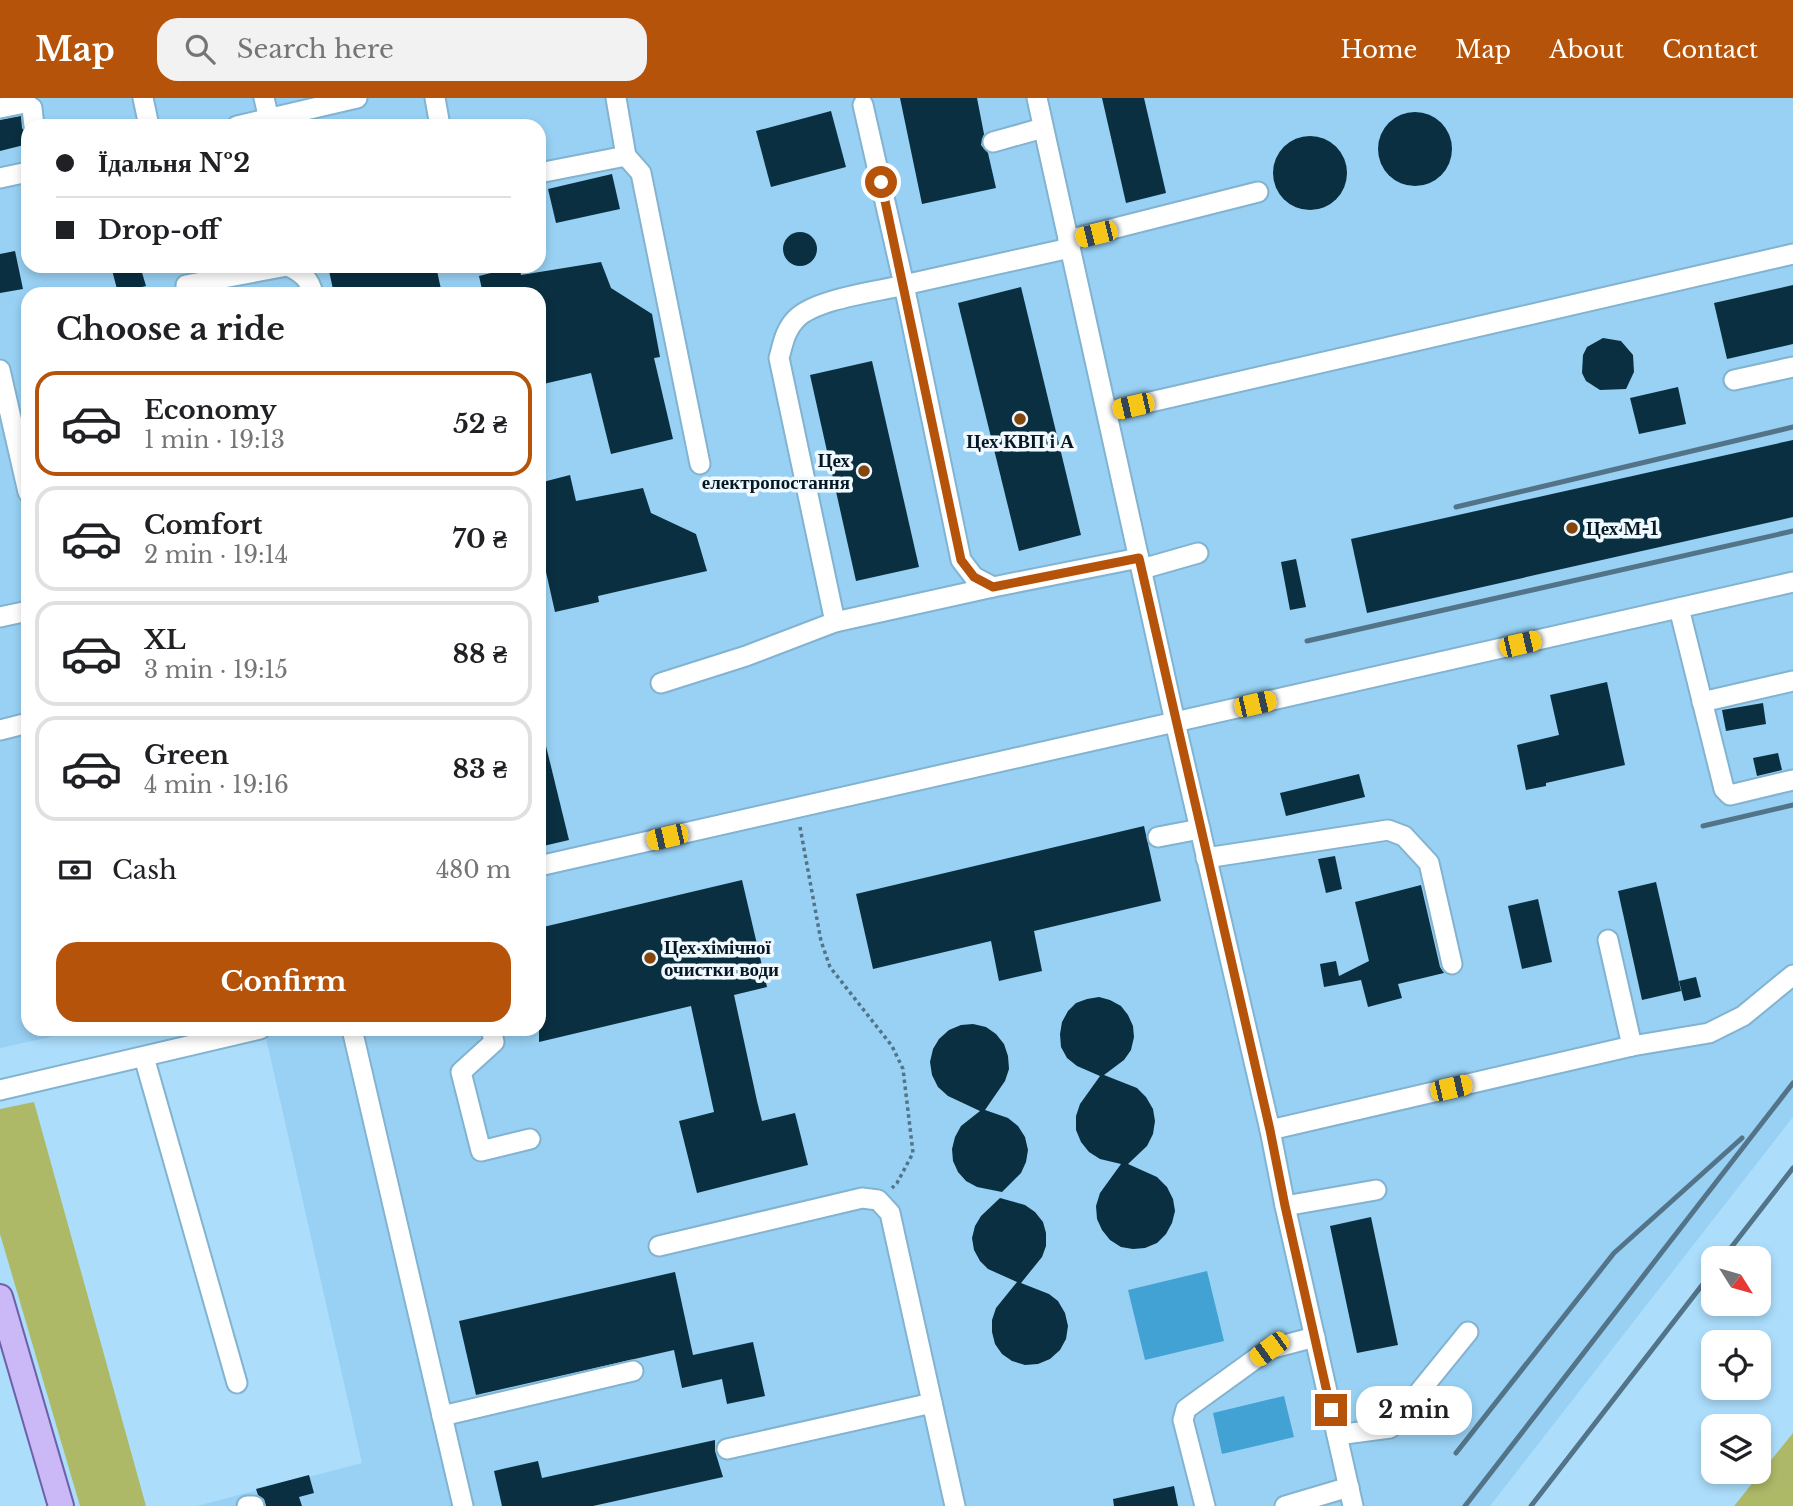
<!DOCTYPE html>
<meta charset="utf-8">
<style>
body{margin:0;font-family:"Libre Baskerville",serif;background:#f2f2f2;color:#202124;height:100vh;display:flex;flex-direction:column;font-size:26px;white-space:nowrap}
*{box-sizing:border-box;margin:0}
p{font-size:23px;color:#757577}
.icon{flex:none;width:38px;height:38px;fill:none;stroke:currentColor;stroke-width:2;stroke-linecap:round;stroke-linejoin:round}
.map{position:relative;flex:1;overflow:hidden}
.side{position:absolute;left:21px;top:189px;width:525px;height:749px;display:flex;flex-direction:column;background:#fff;border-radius:21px;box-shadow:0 4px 10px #0003}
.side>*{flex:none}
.hud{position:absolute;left:21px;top:21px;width:525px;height:154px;border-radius:21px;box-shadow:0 4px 10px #0003;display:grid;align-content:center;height:154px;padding:0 35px;background:#fff}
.needle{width:46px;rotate:127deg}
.buttons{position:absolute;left:1701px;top:1148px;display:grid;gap:14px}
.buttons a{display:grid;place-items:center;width:70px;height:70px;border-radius:14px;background:#fff;box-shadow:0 4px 10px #0003;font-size:35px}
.end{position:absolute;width:32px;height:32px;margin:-16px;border:9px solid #b45309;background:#fff;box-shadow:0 0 0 4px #fff}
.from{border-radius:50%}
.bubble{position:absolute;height:49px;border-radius:21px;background:#fff;box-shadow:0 4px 10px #0003;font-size:23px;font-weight:700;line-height:49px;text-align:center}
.car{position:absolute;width:21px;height:42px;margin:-21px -10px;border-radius:9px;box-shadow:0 0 5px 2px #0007;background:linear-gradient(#f5c518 24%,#345 0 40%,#f5c518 0 76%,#345 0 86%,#f5c518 0)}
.hud b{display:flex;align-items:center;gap:24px;height:66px;font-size:26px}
.hud b+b{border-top:2px solid #e0e0e0}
.hud i{width:18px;height:18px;background:#202124}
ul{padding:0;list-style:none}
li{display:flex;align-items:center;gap:21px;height:105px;margin:0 14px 10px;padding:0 21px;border:4px solid #e0e0e0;border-radius:21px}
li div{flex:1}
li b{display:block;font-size:26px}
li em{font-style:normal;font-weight:700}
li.selected{border-color:#b45309}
li>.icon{width:63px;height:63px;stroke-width:1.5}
h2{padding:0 35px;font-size:32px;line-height:84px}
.pay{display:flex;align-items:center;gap:18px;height:77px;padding:0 35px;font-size:26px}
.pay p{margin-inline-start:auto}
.cta{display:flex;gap:14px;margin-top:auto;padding:14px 35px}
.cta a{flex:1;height:80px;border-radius:21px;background:#b45309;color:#fff;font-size:28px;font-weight:700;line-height:80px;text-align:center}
header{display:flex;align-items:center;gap:42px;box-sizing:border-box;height:98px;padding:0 35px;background:#b45309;color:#fff}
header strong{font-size:33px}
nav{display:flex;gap:38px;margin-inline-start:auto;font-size:24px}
.search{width:490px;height:63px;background:#f2f2f2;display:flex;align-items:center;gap:18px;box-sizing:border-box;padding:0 24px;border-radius:21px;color:#757577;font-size:26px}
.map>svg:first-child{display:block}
</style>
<header>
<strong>Map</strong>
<div class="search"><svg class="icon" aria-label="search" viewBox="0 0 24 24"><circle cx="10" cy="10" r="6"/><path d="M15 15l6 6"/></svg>Search here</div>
<nav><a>Home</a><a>Map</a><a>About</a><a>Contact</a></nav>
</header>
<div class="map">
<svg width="1793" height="1408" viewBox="0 0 1793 1408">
<rect width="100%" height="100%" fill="#acdefc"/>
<path fill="#98d1f4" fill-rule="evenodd" d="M0,0H1793V1019L1490,1408H197L362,1365L264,931H539V196H28V931H87L0,950ZM28,28H539V168H28Z"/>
<g fill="#aeb968">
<polygon points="34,1004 146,1408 80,1408 0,1136 0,1011"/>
<polygon points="1793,1335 1793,1408 1734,1408"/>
</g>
<g fill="#43a2d4">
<polygon points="1207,1173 1224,1243 1145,1262 1128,1192"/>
<polygon points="1284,1298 1294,1339 1222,1356 1213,1315"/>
</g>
<g fill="#092f41">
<polygon points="900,0 977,0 984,36 981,47 988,55 996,90 922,106"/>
<polygon points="1102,0 1144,0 1166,95 1126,105"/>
<polygon points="831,13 846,69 771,89 756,33"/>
<circle cx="1415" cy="51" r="37"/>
<polygon points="21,18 22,30 28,38 28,46 0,53 0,22"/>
<circle cx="1310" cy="75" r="37"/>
<polygon points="612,76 620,111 556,125 548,91"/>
<circle cx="800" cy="151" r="17"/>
<polygon points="15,153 23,191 0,195 0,156"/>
<polygon points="601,164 611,190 652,216 660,259 654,260 673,341 611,356 591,275 539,287 539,196 483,196 479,178 519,168 521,177"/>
<polygon points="111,168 140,168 146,188 118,195"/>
<polygon points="328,168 436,168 442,196 334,196"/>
<polygon points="1793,187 1793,246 1727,261 1714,205"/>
<polygon points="1021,189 1081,437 1019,453 958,205"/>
<polygon points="1603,240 1621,243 1633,257 1634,274 1626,291 1600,292 1586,283 1582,275 1583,257 1587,249"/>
<polygon points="872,263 919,469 856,483 810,277"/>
<polygon points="1678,289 1686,326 1639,336 1630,300"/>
<polygon points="1793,342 1793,419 1367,515 1351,441"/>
<polygon points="570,377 576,403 643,390 651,415 696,436 707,473 598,498 599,504 555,514 539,443 539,385"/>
<polygon points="1296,461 1306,509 1290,512 1281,464"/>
<polygon points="1607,584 1625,667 1546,685 1546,688 1526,692 1517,647 1559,637 1550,597"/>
<polygon points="1763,605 1766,626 1726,633 1722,612"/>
<polygon points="545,644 569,742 539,749 539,645"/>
<polygon points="1778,655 1782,672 1757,678 1753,660"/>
<polygon points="1359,676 1365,699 1286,718 1280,695"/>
<polygon points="1144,728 1161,803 1034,833 1042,873 999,883 991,843 873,871 856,796"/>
<polygon points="1335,758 1342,791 1326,795 1318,761"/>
<polygon points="742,782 767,889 734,897 757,1003 762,1023 795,1015 808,1067 697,1095 679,1023 714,1014 691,908 539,944 539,830"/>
<polygon points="1656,784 1681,893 1642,902 1618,793"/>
<polygon points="1421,787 1440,869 1444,875 1398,886 1402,900 1368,909 1361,882 1324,889 1320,866 1336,863 1339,878 1369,863 1355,804"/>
<polygon points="1538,801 1552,864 1522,871 1508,808"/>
<polygon points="1696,879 1701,899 1684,903 1679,883"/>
<polygon points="1099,899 1110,902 1121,908 1128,917 1133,928 1134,939 1131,952 1124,962 1104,977 1137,990 1146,999 1153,1011 1155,1023 1153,1036 1147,1048 1128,1066 1157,1079 1167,1089 1173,1101 1175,1113 1172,1125 1166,1136 1157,1145 1145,1150 1133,1151 1121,1149 1110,1142 1102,1132 1097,1121 1096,1108 1100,1095 1121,1066 1100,1061 1089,1054 1081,1044 1076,1032 1076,1018 1080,1006 1100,978 1077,968 1067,960 1061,949 1060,936 1062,924 1068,913 1076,905 1087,901"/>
<polygon points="973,926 986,929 996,936 1004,946 1008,958 1009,971 1005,983 985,1012 1008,1020 1018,1028 1025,1039 1028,1052 1026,1064 1021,1075 1002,1094 977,1089 966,1083 958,1074 953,1063 952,1051 955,1039 961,1028 980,1013 948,998 938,989 932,977 930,964 933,951 939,941 949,932 961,927"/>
<polygon points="1000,1100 1025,1107 1035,1114 1043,1124 1046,1135 1046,1148 1042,1159 1021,1185 1049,1196 1058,1203 1065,1215 1068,1228 1066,1241 1060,1252 1050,1261 1038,1266 1025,1267 1012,1263 1002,1256 995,1246 992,1234 992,1222 996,1210 1017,1184 988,1171 980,1163 974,1152 972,1140 975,1128 981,1118"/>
<polygon points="1371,1119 1398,1247 1357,1255 1330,1128"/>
<polygon points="675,1174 693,1257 753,1244 765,1298 727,1306 722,1281 682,1290 674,1252 476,1297 459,1223"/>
<polygon points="715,1342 715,1353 723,1379 593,1408 502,1408 494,1373 538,1363 542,1380"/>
<polygon points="309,1377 314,1395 299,1399 302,1408 266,1408 264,1401 258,1397 256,1391"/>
<polygon points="1174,1388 1178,1408 1114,1408 1113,1401"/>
</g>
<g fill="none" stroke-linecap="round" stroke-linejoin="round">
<defs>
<g id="minor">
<polyline points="143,0 149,28"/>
<polyline points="264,0 269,21"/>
<polyline points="435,0 440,28"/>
<polyline points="616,0 626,58 641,75 700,366"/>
<polyline points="1037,0 1175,624 1270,1032 1285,1108 1353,1408"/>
<polyline points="0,10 25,5 32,10 34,28"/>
<polyline points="237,28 357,0"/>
<polyline points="993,44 1043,30"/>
<polyline points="539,75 626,58"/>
<polyline points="0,80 28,74"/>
<polyline points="1068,142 1258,94"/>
<polyline points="1070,150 904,187 961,462 974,479 993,489 1139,460"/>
<path d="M288,168C301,174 310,181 313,196"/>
<polyline points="186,187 287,168"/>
<polyline points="0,272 28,394"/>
<polyline points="1734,282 1793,269"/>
<polyline points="1107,314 1793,156"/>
<polyline points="1142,471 1198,455"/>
<polyline points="1679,510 1724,691 1730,697 1793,682"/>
<polyline points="0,519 28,513"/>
<path d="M835,524L779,260C783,246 785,232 796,221C815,201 876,194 904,187L863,7"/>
<polyline points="661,585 746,558 835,524 993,489"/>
<polyline points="1702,604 1793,583"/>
<polyline points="0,632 28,625"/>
<polyline points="1158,739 1200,731"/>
<polyline points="1206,760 1388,732 1404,738 1429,765 1452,866"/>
<polyline points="539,768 1793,484"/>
<polyline points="1608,842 1632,948"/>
<polyline points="352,931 463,1408"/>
<polyline points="491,931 494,944 461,974 481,1053 530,1041"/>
<polyline points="144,959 237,1285"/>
<polyline points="0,992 260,931"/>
<polyline points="1270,1032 1632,948 1709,935 1743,918 1793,877"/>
<polyline points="1285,1108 1376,1092"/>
<polyline points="659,1148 862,1100 878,1102 890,1115 955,1408"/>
<polyline points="442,1318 633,1273"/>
<polyline points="1337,1337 1390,1330 1468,1234"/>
<polyline points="727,1351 932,1305"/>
<polyline points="247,1408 254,1408"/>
<polyline points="1205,1408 1183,1322 1186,1311 1269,1251 1315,1239"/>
<polyline points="1285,1408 1349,1389"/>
</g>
<polyline id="major" points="0,1199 61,1408"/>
</defs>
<use href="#minor" stroke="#82b3d0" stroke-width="23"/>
<use href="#major" stroke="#6e61aa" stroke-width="28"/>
<polyline stroke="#537488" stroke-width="3.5" stroke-dasharray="3.5 3.5" stroke-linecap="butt" points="800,729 821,843 830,869 892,948 903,971 913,1055 897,1085 892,1090"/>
<use href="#minor" stroke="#fff" stroke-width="19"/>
<use href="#major" stroke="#cab8f7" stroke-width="24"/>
<g stroke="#537488" stroke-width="5">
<polyline points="1456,409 1793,329"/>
<polyline points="1307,543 1793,433"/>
<polyline points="1703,728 1793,707"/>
<polyline points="1723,1160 1793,1070"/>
<polyline points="1456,1355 1614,1155 1742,1040"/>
<polyline points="1465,1408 1793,985"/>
<polyline points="1531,1408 1713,1173"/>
</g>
</g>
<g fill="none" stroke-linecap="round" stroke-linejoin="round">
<polyline stroke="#b45309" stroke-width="9" points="881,84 961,462 974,479 993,489 1139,460 1270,1032 1285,1108 1331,1312"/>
</g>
<g fill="#85460c" stroke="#eff9ff" stroke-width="2.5">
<circle cx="1020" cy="321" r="7"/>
<circle cx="864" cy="373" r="7"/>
<circle cx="1572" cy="430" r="7"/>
<circle cx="650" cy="860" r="7"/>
</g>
<g text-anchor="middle" stroke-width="7" stroke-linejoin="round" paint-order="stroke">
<g font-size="19" font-weight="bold" fill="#051823" stroke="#eff9ff" text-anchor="start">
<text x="1020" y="350" text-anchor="middle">Цех КВП і А</text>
<text x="850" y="369" text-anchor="end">Цех<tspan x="850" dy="22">електропостання</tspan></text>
<text x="1586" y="437">Цех М-1</text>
<text x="664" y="856">Цех хімічної<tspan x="664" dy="22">очистки води</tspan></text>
</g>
</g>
</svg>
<div class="buttons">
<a><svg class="needle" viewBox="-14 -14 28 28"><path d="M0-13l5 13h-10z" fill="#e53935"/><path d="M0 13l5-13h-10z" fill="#757577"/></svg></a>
<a><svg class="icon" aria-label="locate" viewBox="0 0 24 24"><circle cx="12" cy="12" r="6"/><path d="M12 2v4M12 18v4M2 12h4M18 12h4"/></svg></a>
<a><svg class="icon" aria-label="layers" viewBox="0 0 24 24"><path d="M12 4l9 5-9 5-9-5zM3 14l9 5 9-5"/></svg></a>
</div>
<i class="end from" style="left:881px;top:84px"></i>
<i class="end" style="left:1331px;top:1312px"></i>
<div class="bubble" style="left:1356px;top:1288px;width:116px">2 min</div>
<i class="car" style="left:1096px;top:136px;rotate:256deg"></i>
<i class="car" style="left:1133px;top:308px;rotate:257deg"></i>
<i class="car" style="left:1520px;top:546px;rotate:77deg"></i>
<i class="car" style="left:1255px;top:606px;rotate:77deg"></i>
<i class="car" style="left:667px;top:739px;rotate:257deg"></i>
<i class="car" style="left:1451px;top:990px;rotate:77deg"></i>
<i class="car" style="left:1269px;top:1251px;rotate:234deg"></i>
<div class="hud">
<b><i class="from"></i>Їдальня №2</b>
<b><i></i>Drop-off</b>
</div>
<section class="side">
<h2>Choose a ride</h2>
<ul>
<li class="selected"><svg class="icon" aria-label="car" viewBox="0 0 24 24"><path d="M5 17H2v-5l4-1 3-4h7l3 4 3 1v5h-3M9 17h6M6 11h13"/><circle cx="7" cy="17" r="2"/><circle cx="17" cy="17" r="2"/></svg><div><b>Economy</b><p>1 min · 19:13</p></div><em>52 ₴</em></li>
<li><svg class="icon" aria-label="car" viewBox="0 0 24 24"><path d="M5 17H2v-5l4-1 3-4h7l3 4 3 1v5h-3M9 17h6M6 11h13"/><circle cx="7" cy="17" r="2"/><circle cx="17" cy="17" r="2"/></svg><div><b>Comfort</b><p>2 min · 19:14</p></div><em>70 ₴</em></li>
<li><svg class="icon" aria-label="car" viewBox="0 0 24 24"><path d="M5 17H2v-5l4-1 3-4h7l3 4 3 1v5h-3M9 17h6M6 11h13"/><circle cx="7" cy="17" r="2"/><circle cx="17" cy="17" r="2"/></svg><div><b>XL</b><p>3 min · 19:15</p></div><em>88 ₴</em></li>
<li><svg class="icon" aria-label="car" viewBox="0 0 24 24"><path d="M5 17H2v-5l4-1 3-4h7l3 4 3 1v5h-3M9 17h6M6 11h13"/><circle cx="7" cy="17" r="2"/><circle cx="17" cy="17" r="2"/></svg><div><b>Green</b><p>4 min · 19:16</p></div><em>83 ₴</em></li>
</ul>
<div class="pay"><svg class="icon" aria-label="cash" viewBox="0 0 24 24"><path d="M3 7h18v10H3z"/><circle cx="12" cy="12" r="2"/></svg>Cash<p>480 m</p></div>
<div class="cta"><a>Confirm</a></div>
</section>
</div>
